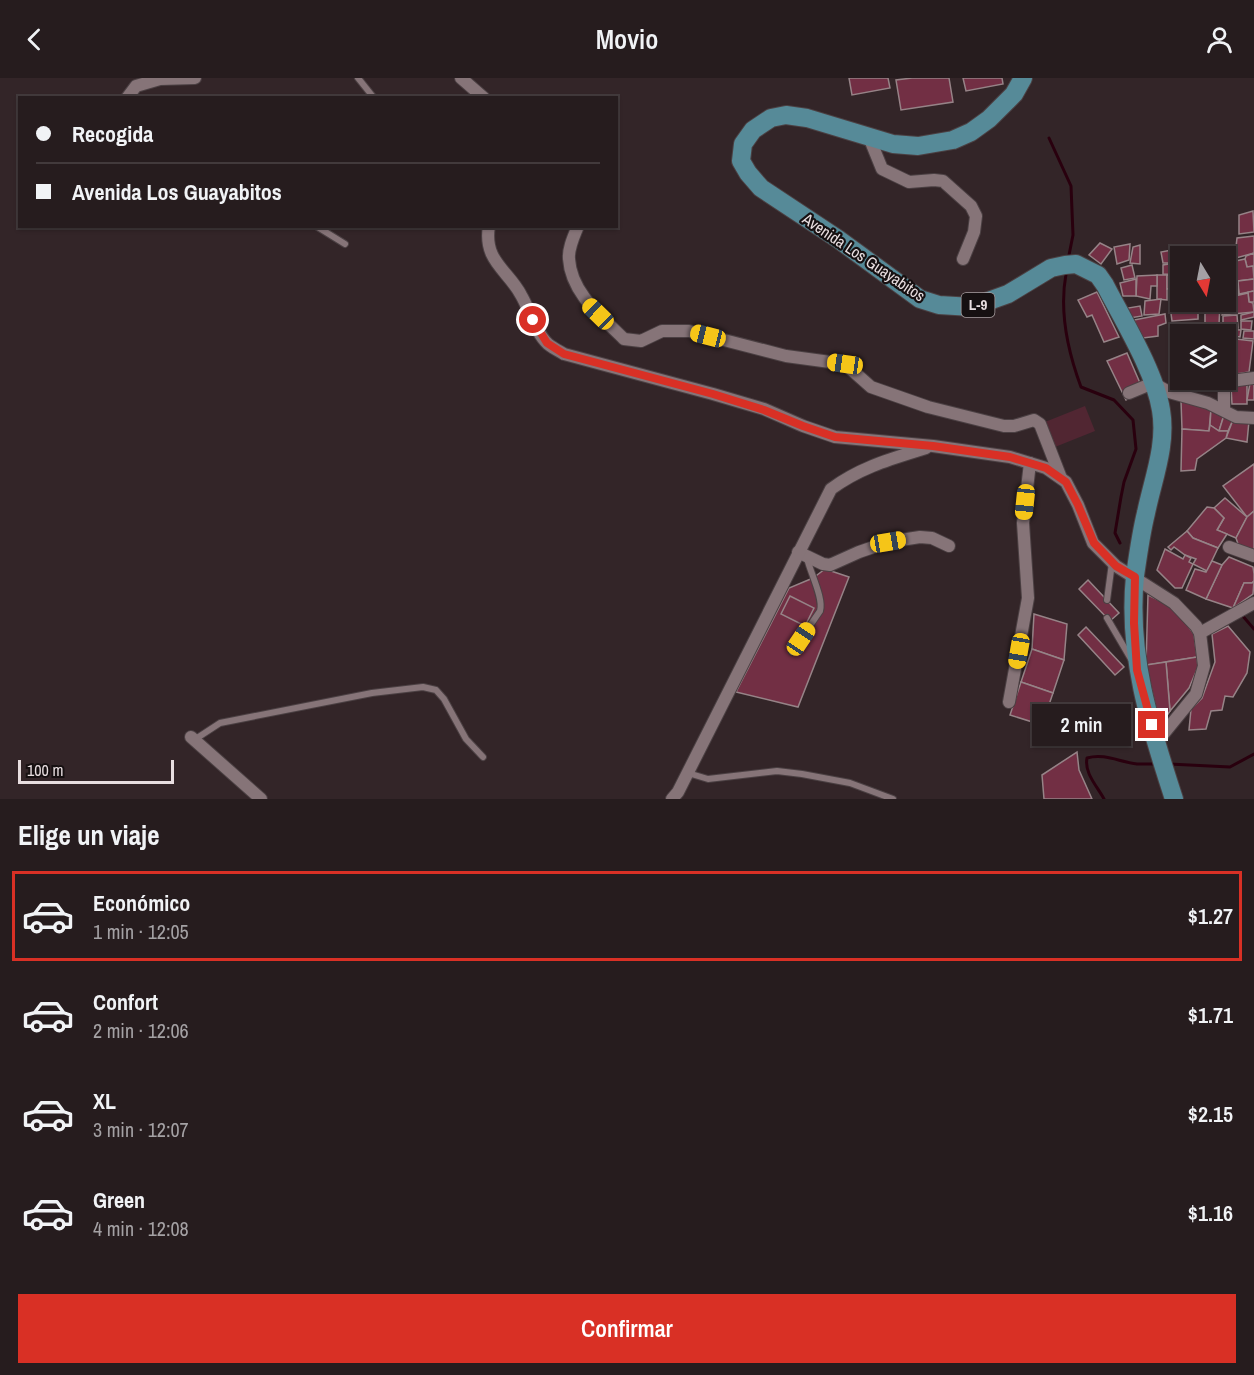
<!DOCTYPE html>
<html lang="es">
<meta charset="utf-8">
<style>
body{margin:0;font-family:"Archivo Narrow",sans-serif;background:#2e2527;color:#f1f3f6;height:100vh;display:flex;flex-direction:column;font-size:22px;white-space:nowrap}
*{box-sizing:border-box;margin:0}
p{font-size:20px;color:#a4a1a4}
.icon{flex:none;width:33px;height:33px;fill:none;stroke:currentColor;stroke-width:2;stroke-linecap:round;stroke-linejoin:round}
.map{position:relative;height:721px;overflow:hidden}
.drawer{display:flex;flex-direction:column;background:#261c1e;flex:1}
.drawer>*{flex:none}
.hud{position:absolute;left:18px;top:18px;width:600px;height:132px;border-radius:0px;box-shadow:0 2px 4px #0004,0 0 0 2px #423a3c;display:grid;align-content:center;height:132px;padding:0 18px;background:#261c1e}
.needle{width:39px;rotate:170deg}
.tools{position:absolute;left:1170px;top:168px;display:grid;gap:12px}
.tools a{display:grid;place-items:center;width:66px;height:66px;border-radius:0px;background:#261c1e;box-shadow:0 2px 4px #0004,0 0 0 2px #423a3c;font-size:30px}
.scale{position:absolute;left:18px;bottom:15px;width:156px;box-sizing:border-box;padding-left:6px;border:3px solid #e8dee0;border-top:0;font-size:16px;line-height:21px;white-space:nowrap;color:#e8dee0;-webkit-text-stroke:4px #161011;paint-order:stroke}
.end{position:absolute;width:27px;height:27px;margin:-14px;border:8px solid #d93025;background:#fff;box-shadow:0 0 0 3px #fff}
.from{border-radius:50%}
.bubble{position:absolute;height:42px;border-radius:0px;background:#261c1e;box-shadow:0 2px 4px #0004,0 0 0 2px #423a3c;font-size:20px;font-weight:600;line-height:42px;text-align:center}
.car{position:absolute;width:18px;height:36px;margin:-18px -9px;border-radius:8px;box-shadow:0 0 4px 2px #0007;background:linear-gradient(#f5c518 24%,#345 0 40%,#f5c518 0 76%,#345 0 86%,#f5c518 0)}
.hud b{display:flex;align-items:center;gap:21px;height:57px;font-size:22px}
.hud b+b{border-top:2px solid #423a3c}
.hud i{width:15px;height:15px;background:#f1f3f6}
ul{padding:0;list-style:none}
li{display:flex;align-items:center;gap:18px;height:90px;margin:0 12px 9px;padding:0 6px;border:3px solid transparent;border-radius:0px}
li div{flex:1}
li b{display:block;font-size:22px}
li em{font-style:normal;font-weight:600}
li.active{border-color:#d93025}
li>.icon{width:54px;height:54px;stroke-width:1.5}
h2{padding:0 18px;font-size:27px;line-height:72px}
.action{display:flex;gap:12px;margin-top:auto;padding:12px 18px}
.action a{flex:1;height:69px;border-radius:0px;background:#d93025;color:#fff;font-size:24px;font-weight:600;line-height:69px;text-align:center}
header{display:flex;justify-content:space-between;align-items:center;height:78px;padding:0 18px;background:#261c1e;font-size:27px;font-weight:600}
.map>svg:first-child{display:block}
</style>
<header><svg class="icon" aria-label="back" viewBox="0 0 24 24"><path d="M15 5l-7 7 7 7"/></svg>Movio<svg class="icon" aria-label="person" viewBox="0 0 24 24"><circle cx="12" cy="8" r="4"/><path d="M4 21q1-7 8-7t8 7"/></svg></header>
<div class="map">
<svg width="1254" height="721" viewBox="0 0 1254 721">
<rect width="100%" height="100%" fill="#332528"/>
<polygon fill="#512632" points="1085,328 1095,353 1050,371 1040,346"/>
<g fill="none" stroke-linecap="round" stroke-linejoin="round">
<g stroke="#29000e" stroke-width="3">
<polyline points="1049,60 1071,108 1073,157 1069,177"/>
<path d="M1066,196C1059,234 1068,274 1081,309L1114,322L1133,342L1136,371L1124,404L1121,419L1115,455L1120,465"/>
<polyline points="1241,536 1254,551"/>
<polyline points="1169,686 1230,689 1254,676"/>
<path d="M1104,721C1097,708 1084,695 1087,680C1105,675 1119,684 1137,686C1143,686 1150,686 1157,686"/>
</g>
</g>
<g fill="#722f44" stroke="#968387" stroke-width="1.5">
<polygon points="849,0 888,0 890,10 852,17"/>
<polygon points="912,0 949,0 953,24 901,32 896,2"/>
<polygon points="963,0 1002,0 1003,6 966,13"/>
<polygon points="1253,133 1254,154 1239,156 1239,137"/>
<polygon points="1254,158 1254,175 1236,180 1213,178 1218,173 1236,169 1237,160"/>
<polygon points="1100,165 1112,171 1101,186 1089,177"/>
<polygon points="1130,166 1129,182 1117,186 1114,169"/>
<polygon points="1140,167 1140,186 1130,185 1133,169"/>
<polygon points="1210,168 1210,178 1195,178 1195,170"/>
<polygon points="1177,171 1174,185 1163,185 1161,174"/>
<polygon points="1254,175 1254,197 1253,188 1247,189 1245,181 1246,178"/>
<polygon points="1245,181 1247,189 1253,188 1254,201 1238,203 1238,208 1226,210 1226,185"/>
<polygon points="1180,184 1180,197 1163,196 1163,187"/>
<polygon points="1132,187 1135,200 1124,202 1121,190"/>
<polygon points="1157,197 1167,197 1167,222 1157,221"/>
<polygon points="1157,197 1157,208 1151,208 1150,221 1136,218 1137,198"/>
<polygon points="1167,197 1177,198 1176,209 1167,211"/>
<polygon points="1177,198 1180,198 1180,218 1170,217 1170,210 1176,209"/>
<polygon points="1136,201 1136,218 1123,218 1120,205"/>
<polygon points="1254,201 1254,213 1239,216 1238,203"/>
<polygon points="1238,208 1239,218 1226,220 1226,210"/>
<polygon points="1254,213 1254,224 1249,224 1248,214"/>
<polygon points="1097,214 1119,259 1104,264 1092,237 1087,239 1078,222"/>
<polygon points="1248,215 1249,224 1253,225 1254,234 1222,237 1226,220"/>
<polygon points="1180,219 1180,224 1198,224 1198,241 1172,243 1169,220"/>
<polygon points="1161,221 1159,236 1144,237 1145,223"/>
<polygon points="1205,224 1220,224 1219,247 1205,247"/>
<polygon points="1140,228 1142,238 1130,240 1128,230"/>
<polygon points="1254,234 1254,239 1241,242 1241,237"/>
<polygon points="1165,236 1166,245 1158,248 1158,258 1143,260 1134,242"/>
<polygon points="1237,237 1238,250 1223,249 1223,238"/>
<polygon points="1241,243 1252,243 1251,252 1241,251"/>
<polygon points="1219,251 1241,252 1240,259 1220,256"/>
<polygon points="1244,253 1254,253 1254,261 1243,260"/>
<polygon points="1226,259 1232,259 1228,275 1226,274"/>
<polygon points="1236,261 1253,263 1249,294 1230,297"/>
<polygon points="1127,275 1140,305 1137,316 1126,322 1107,283"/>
<polygon points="1226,275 1230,277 1227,297 1226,297"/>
<polygon points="1247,305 1247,326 1232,326 1231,308"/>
<polygon points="1250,305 1254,305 1254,322 1247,322"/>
<polygon points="1181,323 1211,331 1209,353 1182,351"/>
<polygon points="1211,331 1224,337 1219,353 1210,347"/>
<polygon points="1224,337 1233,342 1228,353 1219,353"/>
<polygon points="1233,342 1249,343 1247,364 1226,360"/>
<polygon points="1210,347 1219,353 1228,353 1226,360 1197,381 1195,392 1181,393 1182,351 1209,353"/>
<polygon points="1254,386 1254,433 1247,439 1223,408"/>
<polygon points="1225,420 1247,439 1236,460 1217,452 1224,440 1214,430"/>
<polygon points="1207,429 1214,430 1224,440 1217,452 1227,456 1218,470 1193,460 1187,453"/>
<polygon points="1254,433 1254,475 1239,469 1236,460 1247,439"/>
<polygon points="1187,453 1193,460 1218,470 1207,493 1193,486 1196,481 1185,477 1174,469 1171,472 1168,469"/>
<polygon points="1165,471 1183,481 1185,477 1191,480 1189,484 1193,486 1182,510 1175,510 1157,492"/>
<polygon points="1229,479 1253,489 1254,496 1254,503 1252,505 1244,505 1233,530 1206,521 1222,487"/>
<polygon points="1212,483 1222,487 1206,521 1186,512 1195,491 1206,494"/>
<polygon points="825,491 849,499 798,629 736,614 789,510 813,500"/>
<polygon points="1088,502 1119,535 1110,543 1079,511"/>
<polygon points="1254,503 1253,516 1233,530 1244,505 1252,505"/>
<polygon points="1148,517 1169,527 1183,541 1194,556 1197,579 1146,587"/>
<polygon points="790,518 814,530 805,548 781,536"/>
<polygon points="1034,536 1067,546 1064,582 1032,571"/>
<polygon points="1228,548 1250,574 1247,595 1233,619 1225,618 1222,632 1211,633 1206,651 1189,652 1191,631 1202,620 1215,584 1212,556"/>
<polygon points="1086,549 1124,589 1115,597 1078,557"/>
<polygon points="1032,571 1064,582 1053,615 1021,604"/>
<polygon points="1197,579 1198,589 1189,610 1170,633 1166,584"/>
<polygon points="1166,584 1170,633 1166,639 1158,640 1146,587"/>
<polygon points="1021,604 1053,615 1042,647 1010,637"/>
<polygon points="1077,674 1079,692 1092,721 1044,721 1042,697"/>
</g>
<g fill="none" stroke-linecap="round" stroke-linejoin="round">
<defs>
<g id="service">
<polyline points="358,0 374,20"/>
<polyline points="316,148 345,166"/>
<polyline points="1107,522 1112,485"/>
<polyline points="1107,540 1131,581"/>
<path d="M792,574L820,533C824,521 810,494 807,480"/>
<polyline points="194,662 220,645 372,615 423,609 436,612 444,621 466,661 483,679"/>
<polyline points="688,695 708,701 777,693 802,696 850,705 893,721"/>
</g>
<g id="minor">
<polyline points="461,0 484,20"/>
<polyline points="127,20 136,8 160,1 195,0"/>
<polyline points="869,59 882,91 909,104 934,102 943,103 971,128 976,138 974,154 963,181"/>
<path d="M489,148C483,183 508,192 521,217C530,232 535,254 548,266C553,270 559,273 564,276L713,316L764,331L803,348L835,359L933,368L1010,379L1046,390L1066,404L1078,427L1093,465L1116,488L1174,525L1196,548L1200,555L1204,588L1196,616L1156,665"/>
<path d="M578,148C574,158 568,170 569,181C571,215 602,239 624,261L641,263L662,253H689L786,278L845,286L871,309L928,329L1004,348H1014L1034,342L1040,346L1061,400"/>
<polyline points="1129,315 1153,305 1169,314 1208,325 1236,339 1254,340"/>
<polyline points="1224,332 1224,304 1254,300"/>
<polyline points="1229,469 1254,478"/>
<polyline points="798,474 823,486 830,487 859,474 888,464 920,459 932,460 949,468"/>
<polyline points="1200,555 1254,525"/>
<polyline points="1009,624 1028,520 1023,445 1030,385"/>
<polyline points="191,659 261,721"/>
<path d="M672,721L678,714L831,411C861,389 891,381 926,370"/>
</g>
<path id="primary" d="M1023,0L1014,16L989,41L971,54L953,62L918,68L893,66L807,40L786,37L771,40L753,52L743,66L741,83L748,95L761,110L838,161L920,221L939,227L972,229L1008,216L1051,190L1065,187L1076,186L1098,197L1105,207C1123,242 1155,294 1161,332C1167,367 1153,401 1146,435C1141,455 1138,477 1135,498C1127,576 1150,648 1174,721"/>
</defs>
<use href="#service" stroke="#4b4043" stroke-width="8"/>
<use href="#minor" stroke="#4b4043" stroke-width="14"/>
<use href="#primary" stroke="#4b4043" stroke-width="20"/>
<use href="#service" stroke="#867478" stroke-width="6"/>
<use href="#minor" stroke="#867478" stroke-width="12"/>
<use href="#primary" stroke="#568a98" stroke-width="18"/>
</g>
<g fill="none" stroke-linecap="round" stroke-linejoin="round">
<polyline stroke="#d93025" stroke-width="8" points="533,242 547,265 564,276 713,316 764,332 803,348 835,359 933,368 1010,379 1046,390 1066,404 1078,427 1094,465 1116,488 1135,499 1134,545 1137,592 1152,647"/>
</g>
<g text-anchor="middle" stroke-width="4.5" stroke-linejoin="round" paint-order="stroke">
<rect fill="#161011" stroke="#a9a0a2" stroke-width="1.5" x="961.5" y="215" width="33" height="24" rx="4.5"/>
<g font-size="15" font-weight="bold" fill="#e8dee0">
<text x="978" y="232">L-9</text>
</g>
<g font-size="16" fill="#e8dee0" stroke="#161011">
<text transform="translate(864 179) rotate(34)" y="6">Avenida Los Guayabitos</text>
</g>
</g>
</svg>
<div class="tools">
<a><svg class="needle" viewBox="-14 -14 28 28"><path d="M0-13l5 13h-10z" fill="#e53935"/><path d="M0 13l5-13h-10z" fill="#a4a1a4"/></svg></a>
<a><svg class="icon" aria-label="layers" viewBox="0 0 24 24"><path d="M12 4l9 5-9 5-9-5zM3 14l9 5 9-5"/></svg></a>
</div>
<div class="scale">100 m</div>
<i class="end from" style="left:533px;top:242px"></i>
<i class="end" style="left:1152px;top:647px"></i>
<div class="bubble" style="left:1032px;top:626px;width:99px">2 min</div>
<i class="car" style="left:598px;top:236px;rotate:314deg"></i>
<i class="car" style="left:708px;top:258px;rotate:284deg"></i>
<i class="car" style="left:845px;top:286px;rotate:278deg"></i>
<i class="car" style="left:1025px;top:424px;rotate:186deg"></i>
<i class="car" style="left:888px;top:464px;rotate:80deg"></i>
<i class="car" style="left:801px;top:561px;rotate:34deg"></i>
<i class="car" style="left:1019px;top:573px;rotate:190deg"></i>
<div class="hud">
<b><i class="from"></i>Recogida</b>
<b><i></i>Avenida Los Guayabitos</b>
</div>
</div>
<section class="drawer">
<h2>Elige un viaje</h2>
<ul>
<li class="active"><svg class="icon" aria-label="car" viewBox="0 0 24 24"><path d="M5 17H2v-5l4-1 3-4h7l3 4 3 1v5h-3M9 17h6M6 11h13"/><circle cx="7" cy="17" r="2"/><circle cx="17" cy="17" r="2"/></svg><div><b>Económico</b><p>1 min · 12:05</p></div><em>$1.27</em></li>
<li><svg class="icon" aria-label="car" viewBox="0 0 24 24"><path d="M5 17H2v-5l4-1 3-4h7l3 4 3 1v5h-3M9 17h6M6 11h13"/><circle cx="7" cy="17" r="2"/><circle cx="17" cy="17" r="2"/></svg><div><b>Confort</b><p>2 min · 12:06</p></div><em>$1.71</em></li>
<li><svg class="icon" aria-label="car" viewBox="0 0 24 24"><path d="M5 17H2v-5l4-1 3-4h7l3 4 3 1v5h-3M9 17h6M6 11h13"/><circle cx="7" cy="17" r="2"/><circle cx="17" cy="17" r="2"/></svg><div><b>XL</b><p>3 min · 12:07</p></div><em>$2.15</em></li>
<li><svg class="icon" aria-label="car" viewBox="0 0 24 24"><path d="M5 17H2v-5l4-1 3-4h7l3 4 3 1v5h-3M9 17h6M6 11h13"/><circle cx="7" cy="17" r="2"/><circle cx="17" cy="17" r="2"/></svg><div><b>Green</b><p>4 min · 12:08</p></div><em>$1.16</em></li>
</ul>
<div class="action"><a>Confirmar</a></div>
</section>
